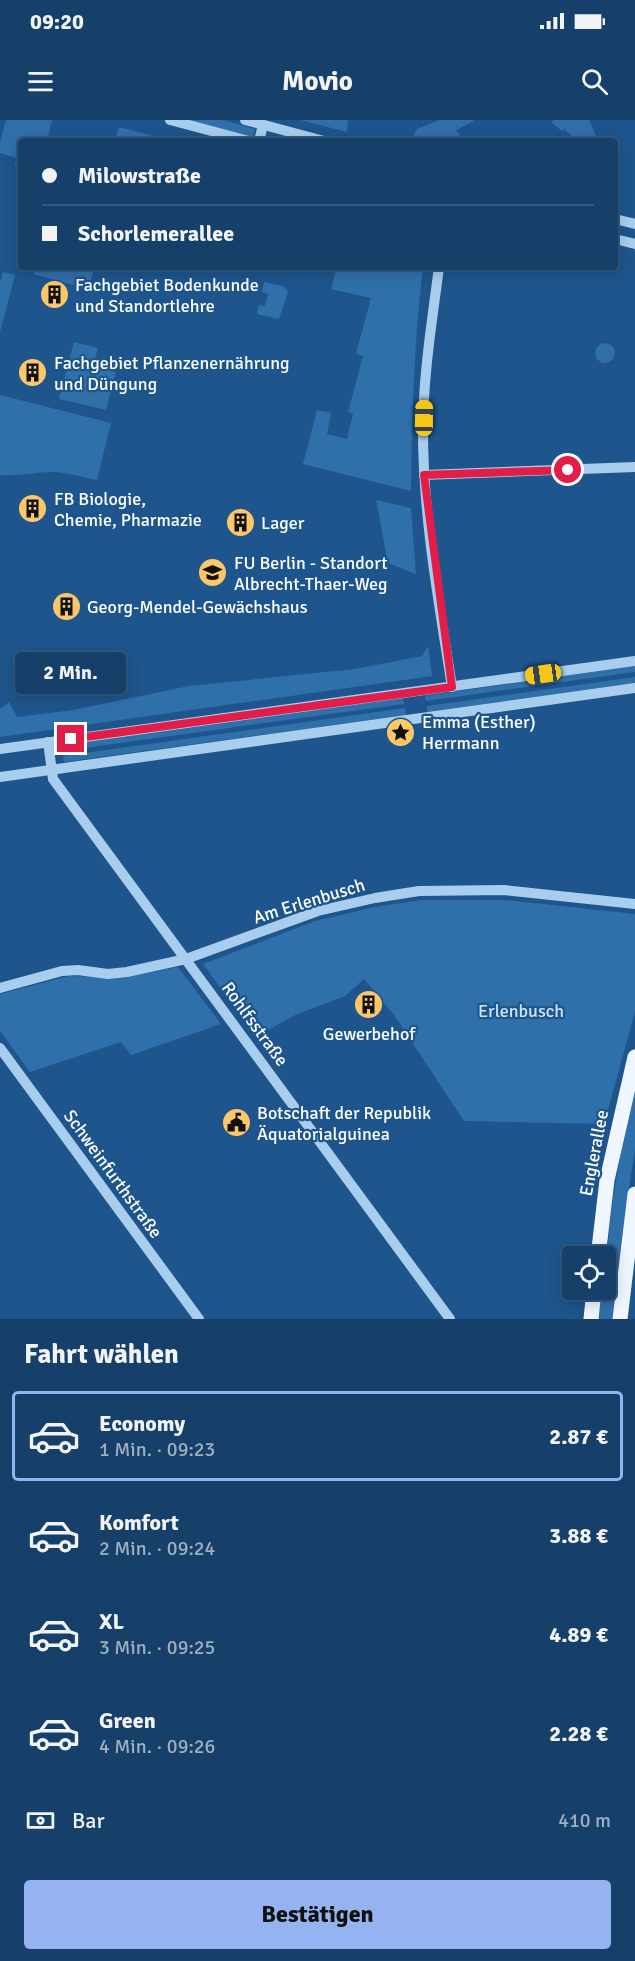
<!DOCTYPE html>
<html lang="de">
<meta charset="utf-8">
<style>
body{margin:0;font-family:Signika,sans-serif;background:#234b71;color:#f1f3f6;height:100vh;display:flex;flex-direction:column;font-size:22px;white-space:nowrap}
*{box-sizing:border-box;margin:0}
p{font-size:20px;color:#9eafc0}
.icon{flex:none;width:33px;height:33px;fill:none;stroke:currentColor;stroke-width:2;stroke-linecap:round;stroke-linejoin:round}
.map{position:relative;height:1199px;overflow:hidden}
.sheet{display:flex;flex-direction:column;background:#164069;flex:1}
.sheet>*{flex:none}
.hud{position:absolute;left:18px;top:18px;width:600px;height:132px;border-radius:6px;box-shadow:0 3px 15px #0003,0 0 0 2px #35597d;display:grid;align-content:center;height:132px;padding:0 24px;background:#164069}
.controls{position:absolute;left:562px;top:1126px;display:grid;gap:12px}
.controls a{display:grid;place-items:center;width:54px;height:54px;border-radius:6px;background:#164069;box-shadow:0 3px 15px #0003,0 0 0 2px #35597d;font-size:30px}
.end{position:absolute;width:27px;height:27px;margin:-14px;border:8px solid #e11d48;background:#fff;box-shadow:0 0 0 3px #fff}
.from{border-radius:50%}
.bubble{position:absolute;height:42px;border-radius:6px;background:#164069;box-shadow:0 3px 15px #0003,0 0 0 2px #35597d;font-size:20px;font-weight:800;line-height:42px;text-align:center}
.car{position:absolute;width:18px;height:36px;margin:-18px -9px;border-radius:8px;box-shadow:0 0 4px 2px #0007;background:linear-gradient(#f5c518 24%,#345 0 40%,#f5c518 0 76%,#345 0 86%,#f5c518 0)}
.hud b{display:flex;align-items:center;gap:21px;height:57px;font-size:22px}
.hud b+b{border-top:2px solid #35597d}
.hud i{width:15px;height:15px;background:#f1f3f6}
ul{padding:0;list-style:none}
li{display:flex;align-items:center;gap:18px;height:90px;margin:0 12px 9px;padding:0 12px;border:3px solid transparent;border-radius:6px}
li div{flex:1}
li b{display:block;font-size:22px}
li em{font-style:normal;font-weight:800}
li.current{border-color:#95b2f1}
li>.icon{width:54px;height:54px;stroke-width:1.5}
h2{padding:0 24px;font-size:27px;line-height:72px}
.pay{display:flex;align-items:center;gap:15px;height:66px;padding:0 24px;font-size:22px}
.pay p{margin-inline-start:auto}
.button{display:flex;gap:12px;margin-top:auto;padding:12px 24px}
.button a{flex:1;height:69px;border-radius:6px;background:#95b2f1;color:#111;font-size:24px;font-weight:800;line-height:69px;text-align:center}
.status{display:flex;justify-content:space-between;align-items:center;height:42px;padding:0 30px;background:#164069;direction:ltr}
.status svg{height:16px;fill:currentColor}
header{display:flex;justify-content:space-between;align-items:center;height:78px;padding:0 24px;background:#164069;font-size:27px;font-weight:800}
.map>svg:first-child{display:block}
</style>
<div class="status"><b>09:20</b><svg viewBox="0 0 49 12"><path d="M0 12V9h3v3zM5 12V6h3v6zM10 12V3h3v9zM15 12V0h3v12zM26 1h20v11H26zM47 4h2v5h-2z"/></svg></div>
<header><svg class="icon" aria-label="menu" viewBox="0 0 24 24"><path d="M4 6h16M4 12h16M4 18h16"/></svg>Movio<svg class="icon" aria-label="search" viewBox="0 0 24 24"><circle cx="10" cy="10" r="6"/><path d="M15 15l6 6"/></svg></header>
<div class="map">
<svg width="635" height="1199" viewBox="0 0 635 1199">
<rect width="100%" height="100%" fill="#1d558c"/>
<g fill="#3070aa">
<polygon points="6,0 52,0 47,21 21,21 21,48 15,46 16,38 0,33 0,22"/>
<polygon points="188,0 223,0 255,9 253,17"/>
<polygon points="300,0 348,0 347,12"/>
<polygon points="439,0 475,0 456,10 463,20 471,21 410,21 417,9"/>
<polygon points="553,0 589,0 598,21 574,21 575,19 564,9 562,11 552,3"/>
<polygon points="119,7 173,21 115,21"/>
<polygon points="35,147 95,147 88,169 33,154"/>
<path d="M337,147H423C414,222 412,296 411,371L303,344L317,290L331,293L327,314L347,319L353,294L348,292L363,236L356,234L371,178L331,169Z"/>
<polygon points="3,152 15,155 0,212 0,162"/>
<polygon points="264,162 283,166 288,172 279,199 257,194 259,185 265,186 268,174 262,172"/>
<polygon points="74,222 98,228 93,246 116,252 106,290 59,279"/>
<circle cx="605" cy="233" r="10"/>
<path d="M0,275L111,303L97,360C81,357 65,351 49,352C32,353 17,356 0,355Z"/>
<polygon points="376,380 411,388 416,454 388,443"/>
<polygon points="428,526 432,556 0,617 0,589 9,582 17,597 73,590 189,566 355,549 422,536"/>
<polygon points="635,546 635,552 426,581 425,576"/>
<polygon points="635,557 635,563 427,592 427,586"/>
<polygon points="403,578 404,584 62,631 61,626"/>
<polygon points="405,588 406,595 64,642 63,636"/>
<polygon points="421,780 505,780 635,794 635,892 604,1004 464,1001 394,895 364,859 345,876 295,895 256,917 203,844 315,801 375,787"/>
<polygon points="178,847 221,904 131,935 121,922 30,952 0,911 0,874 69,856 123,858"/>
<path d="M635,965V1030L625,1092L612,1199H598L601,1170H606C606,1101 620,1033 635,965Z"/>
</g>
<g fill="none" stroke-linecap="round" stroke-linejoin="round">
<g stroke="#a9cded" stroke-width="10">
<polyline points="170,0 249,21"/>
<polyline points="245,0 324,21"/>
<polyline points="259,21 263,5"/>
<polyline points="615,99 635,104"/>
<polyline points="615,119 635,124"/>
<path d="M439,147C432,202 423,256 423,311C423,397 439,483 452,567"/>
<polyline points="424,355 635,347"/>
<polyline points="48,622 53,659 450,1199"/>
<polyline points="0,629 635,541"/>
<polyline points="0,657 635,568"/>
<polyline points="0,868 62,851 78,850 108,854 127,852 186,839 318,791 375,778 419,771 504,770 635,784"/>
<polyline points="0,928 199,1199"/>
</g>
<g stroke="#eff6ff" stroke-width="15">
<polyline points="598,1137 607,1060 635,937"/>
<polyline points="591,1199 594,1170"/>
<polyline points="620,1199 635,1074"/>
</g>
</g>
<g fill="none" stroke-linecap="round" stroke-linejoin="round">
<polyline stroke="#e11d48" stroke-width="8" points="71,619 452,567 424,355 568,350"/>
</g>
<defs>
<symbol id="building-disc" viewBox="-11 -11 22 22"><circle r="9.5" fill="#fcc767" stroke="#1d558c"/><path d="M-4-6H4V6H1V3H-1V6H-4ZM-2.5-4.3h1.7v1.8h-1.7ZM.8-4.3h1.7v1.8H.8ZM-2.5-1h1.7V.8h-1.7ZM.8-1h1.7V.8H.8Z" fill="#111"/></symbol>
<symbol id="university-disc" viewBox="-11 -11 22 22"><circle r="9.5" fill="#fcc767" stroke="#1d558c"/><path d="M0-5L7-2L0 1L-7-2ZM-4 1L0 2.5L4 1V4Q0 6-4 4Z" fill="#111"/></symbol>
<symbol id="sight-disc" viewBox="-11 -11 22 22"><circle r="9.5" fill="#fcc767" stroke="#1d558c"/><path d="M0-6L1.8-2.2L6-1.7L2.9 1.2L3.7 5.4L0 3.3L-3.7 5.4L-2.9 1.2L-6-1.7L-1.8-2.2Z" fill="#111"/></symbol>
<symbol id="civic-disc" viewBox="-11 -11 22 22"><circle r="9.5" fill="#fcc767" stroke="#1d558c"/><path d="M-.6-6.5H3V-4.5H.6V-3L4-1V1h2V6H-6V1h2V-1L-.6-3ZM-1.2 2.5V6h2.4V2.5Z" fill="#111"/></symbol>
</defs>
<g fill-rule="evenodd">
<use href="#building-disc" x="38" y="158" width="33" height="33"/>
<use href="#building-disc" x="16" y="236" width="33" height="33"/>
<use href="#building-disc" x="16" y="372" width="33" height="33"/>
<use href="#building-disc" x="224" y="386" width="33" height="33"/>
<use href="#university-disc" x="196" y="436" width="33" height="33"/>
<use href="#building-disc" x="50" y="470" width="33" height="33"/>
<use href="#sight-disc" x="384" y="596" width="33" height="33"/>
<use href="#building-disc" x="352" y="868" width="33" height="33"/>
<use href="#civic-disc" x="220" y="986" width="33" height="33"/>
</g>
<g text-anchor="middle" stroke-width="4.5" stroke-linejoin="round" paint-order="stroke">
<g font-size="18" fill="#fff" stroke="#1d558c" text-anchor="start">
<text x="75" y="171">Fachgebiet Bodenkunde<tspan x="75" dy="21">und Standortlehre</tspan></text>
<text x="54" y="249">Fachgebiet Pflanzenernährung<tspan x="54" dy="21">und Düngung</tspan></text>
<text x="54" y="385">FB Biologie,<tspan x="54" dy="21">Chemie, Pharmazie</tspan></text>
<text x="261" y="409">Lager</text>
<text x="234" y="449">FU Berlin - Standort<tspan x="234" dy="21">Albrecht-Thaer-Weg</tspan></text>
<text x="87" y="493">Georg-Mendel-Gewächshaus</text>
<text x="422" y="608">Emma (Esther)<tspan x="422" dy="21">Herrmann</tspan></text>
<text x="369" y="920" text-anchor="middle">Gewerbehof</text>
<text x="257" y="999">Botschaft der Republik<tspan x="257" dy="21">Äquatorialguinea</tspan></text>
</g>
<g font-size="18" fill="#fff" stroke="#1d558c">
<text transform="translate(309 781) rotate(-17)" y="6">Am Erlenbusch</text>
<text transform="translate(255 904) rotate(54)" y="6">Rohlfsstraße</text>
<text transform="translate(594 1033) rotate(-79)" y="6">Englerallee</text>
<text transform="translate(113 1054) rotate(54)" y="6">Schweinfurthstraße</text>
</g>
<g font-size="18" fill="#cfe5f9" stroke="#1d558c">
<text x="521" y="897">Erlenbusch</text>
</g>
</g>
</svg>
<div class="controls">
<a><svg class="icon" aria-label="locate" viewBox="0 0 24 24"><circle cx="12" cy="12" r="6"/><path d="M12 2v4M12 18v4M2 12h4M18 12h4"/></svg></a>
</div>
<i class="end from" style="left:568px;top:350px"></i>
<i class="end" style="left:71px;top:619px"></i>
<div class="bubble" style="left:15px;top:532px;width:111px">2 Min.</div>
<i class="car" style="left:424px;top:298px;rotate:1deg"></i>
<i class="car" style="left:543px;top:554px;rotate:262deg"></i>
<div class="hud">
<b><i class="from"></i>Milowstraße</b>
<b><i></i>Schorlemerallee</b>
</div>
</div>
<section class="sheet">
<h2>Fahrt wählen</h2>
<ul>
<li class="current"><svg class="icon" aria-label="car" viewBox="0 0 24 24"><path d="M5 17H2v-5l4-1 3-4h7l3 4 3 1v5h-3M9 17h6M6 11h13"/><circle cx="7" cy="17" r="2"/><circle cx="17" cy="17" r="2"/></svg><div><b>Economy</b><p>1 Min. · 09:23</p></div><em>2.87 €</em></li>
<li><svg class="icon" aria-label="car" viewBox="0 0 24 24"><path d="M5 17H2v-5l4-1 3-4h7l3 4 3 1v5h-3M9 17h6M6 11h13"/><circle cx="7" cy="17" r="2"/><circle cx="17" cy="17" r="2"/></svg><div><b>Komfort</b><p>2 Min. · 09:24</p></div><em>3.88 €</em></li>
<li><svg class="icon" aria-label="car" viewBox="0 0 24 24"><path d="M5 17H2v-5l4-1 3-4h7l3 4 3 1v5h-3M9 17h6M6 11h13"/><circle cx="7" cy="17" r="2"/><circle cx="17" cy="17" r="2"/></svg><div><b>XL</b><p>3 Min. · 09:25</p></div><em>4.89 €</em></li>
<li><svg class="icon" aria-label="car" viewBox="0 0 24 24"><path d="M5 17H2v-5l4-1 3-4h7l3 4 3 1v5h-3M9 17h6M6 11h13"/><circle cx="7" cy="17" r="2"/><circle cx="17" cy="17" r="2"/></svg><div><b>Green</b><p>4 Min. · 09:26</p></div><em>2.28 €</em></li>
</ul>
<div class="pay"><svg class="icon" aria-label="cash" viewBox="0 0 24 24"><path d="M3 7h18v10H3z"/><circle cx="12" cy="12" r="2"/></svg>Bar<p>410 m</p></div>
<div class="button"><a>Bestätigen</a></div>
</section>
